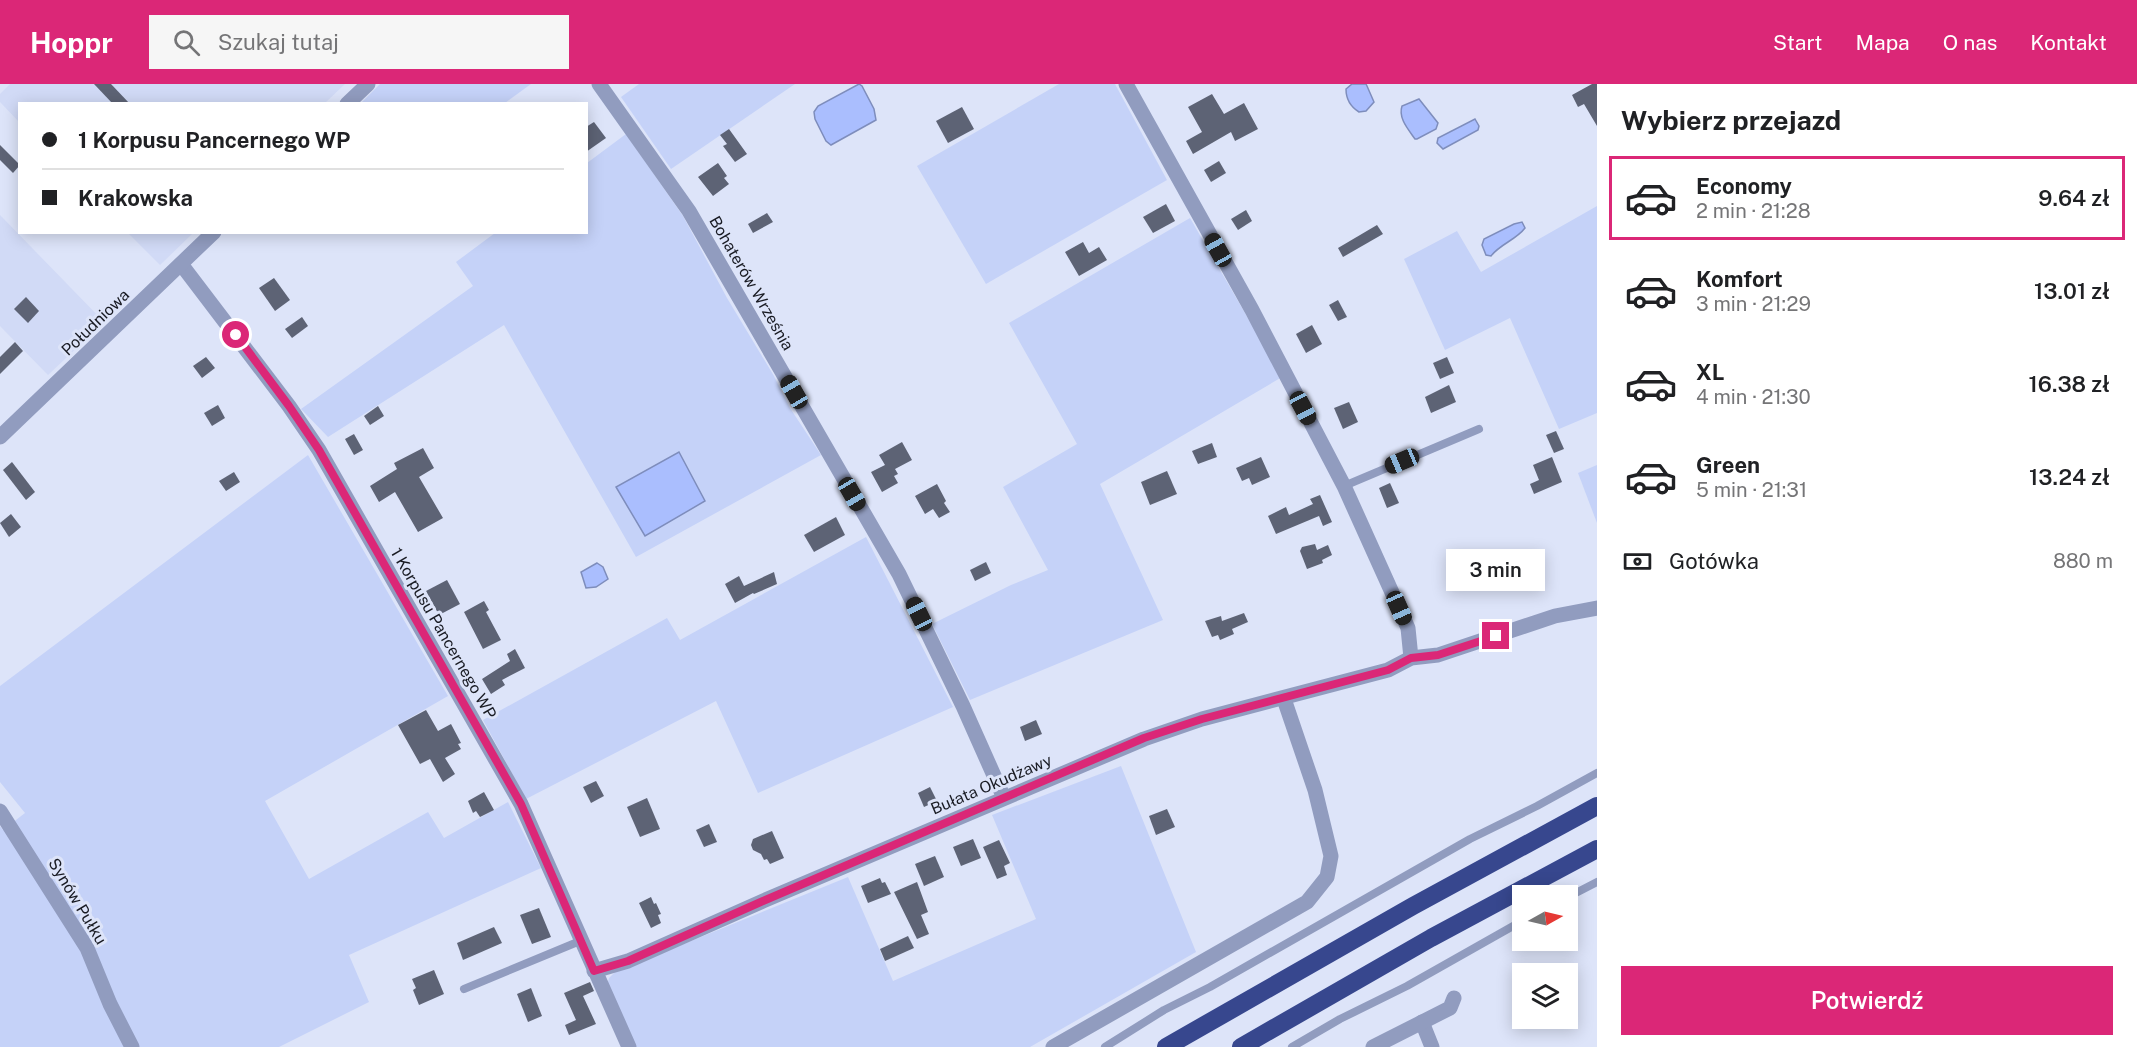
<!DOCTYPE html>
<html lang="pl">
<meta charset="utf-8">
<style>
body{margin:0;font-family:"Public Sans",sans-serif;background:#f6f6f6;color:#202124;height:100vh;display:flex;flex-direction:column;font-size:22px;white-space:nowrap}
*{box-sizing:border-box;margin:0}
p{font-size:20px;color:#757577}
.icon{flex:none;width:33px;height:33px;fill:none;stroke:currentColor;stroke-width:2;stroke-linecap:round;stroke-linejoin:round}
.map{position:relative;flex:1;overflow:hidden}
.details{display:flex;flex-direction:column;background:#fff;width:540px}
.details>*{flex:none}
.guide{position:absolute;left:18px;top:18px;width:570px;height:132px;border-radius:0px;box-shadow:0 3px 15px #0003;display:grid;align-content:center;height:132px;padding:0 24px;background:#fff}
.needle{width:39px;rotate:82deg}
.tools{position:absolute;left:1512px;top:801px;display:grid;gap:12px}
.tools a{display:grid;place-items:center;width:66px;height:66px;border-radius:0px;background:#fff;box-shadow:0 3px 15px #0003;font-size:30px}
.end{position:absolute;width:27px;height:27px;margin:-14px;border:8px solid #db2777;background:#fff;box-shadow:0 0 0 3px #fff}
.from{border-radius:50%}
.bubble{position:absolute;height:42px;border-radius:0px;background:#fff;box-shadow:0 3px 15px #0003;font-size:20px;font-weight:600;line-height:42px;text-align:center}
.car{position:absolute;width:18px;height:36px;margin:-18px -9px;border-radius:8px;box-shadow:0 0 4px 2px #0007;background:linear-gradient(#222 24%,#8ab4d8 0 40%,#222 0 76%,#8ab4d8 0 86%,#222 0)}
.guide b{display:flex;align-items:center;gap:21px;height:57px;font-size:22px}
.guide b+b{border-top:2px solid #e0e0e0}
.guide i{width:15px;height:15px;background:#202124}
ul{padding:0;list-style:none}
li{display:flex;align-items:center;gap:18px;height:84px;margin:0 12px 9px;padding:0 12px;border:3px solid transparent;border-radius:0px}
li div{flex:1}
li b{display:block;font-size:22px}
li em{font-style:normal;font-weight:600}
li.on{border-color:#db2777}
li>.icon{width:54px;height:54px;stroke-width:1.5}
h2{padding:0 24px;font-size:27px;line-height:72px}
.pay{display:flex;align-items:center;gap:15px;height:66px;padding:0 24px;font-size:22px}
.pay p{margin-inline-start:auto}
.cta{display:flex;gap:12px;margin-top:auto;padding:12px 24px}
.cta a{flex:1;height:69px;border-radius:0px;background:#db2777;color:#fff;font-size:24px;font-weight:600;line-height:69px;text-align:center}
header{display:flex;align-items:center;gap:36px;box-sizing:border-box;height:84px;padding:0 30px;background:#db2777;color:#fff}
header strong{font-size:28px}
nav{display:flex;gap:33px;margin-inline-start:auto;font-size:21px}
.search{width:420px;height:54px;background:#f6f6f6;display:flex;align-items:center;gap:15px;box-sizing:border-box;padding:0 21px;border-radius:0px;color:#757577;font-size:22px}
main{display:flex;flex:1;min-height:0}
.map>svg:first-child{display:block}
</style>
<header>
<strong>Hoppr</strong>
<div class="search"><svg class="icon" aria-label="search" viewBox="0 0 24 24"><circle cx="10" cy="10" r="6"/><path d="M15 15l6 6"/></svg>Szukaj tutaj</div>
<nav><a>Start</a><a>Mapa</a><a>O nas</a><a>Kontakt</a></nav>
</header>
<main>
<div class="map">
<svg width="1597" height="963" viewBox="0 0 1597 963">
<rect width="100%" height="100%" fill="#dde4f9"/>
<g fill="#d1daf6">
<polygon points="10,0 345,0 325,19 20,20 19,38 0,18 0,10"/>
<polygon points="0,131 104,238 48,291 0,242"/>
<polygon points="128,149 193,149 160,181"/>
</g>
<g fill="#c5d2f8">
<polygon points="380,0 531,0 505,19 361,19"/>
<polygon points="639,0 795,0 671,85 621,13"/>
<polygon points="1059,0 1115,0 1167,96 986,200 917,82"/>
<polygon points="626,50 683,132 727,214 774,292 790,324 821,371 636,473 504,241 328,353 301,325 473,202 456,178 495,149 586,148 587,79"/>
<polygon points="1597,122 1597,329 1559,345 1510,234 1445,266 1404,175 1457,147 1481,188"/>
<polygon points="1190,134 1282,293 1100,400 1163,536 970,616 932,540 1011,501 1048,486 1003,403 1077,360 1009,239"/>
<polygon points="308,371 448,612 265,717 309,795 428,728 444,754 508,718 541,784 349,871 369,918 279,963 0,963 0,742 3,746 25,729 0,698 0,602"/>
<polygon points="1597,381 1597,439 1578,389"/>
<polygon points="866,453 953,623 758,709 716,617 526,715 483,636 667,534 680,556"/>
<polygon points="1121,682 1196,868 1030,963 633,963 606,905 609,894 615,888 848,793 893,897 1036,835 992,731"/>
</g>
<g fill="#aabefe" stroke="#7e8dbc" stroke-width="1.5">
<polygon points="859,0 862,2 874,25 876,36 831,61 826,57 815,35 814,28 818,22"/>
<path d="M1352,0H1366L1367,2L1374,18L1366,27L1359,28C1351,23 1346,15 1346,5Z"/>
<path d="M1419,15L1438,39L1436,45L1417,55H1415C1408,45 1398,34 1402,22Z"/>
<polygon points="1475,35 1479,42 1478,46 1443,65 1437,59 1438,54"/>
<path d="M1522,138L1525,144C1516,156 1500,160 1491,172L1486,171L1482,161L1484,155L1514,140Z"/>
<polygon points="679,368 705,417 645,452 616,403"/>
<polygon points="597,479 603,483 608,495 596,503 586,504 581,488"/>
</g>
<g fill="#5d6375">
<polygon points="94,0 111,0 130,20 113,20"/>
<polygon points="1592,0 1597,0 1597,42 1584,20 1578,23 1572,11"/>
<polygon points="1212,10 1224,30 1244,19 1258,45 1235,57 1231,48 1193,70 1186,57 1202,48 1188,23"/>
<polygon points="962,23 974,45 948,59 936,37"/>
<polygon points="594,38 606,54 586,68 586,43"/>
<polygon points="729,45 747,70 735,78 723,62 727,60 720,51"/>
<polygon points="0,61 20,81 13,89 0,76"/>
<polygon points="1219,77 1226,89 1211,98 1204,86"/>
<polygon points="718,79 727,92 724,94 729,100 713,112 698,93"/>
<polygon points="1166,120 1175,137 1153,149 1143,133"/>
<polygon points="1246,126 1252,137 1238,146 1231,135"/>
<polygon points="767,129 773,138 753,149 748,140"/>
<polygon points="1377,141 1383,150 1343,173 1338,164"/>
<polygon points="1083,158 1089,169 1099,163 1107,176 1079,192 1065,168"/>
<polygon points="274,194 290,216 275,227 259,204"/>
<polygon points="26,213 39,227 28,239 14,225"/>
<polygon points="1338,216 1347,233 1338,237 1329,221"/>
<polygon points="302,233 308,242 292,254 285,245"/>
<polygon points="1312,241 1322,260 1306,269 1296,250"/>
<polygon points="15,258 23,267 0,290 0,273"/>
<polygon points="206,273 215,284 202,294 193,282"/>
<polygon points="1447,273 1454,289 1440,295 1433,279"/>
<polygon points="1449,301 1456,318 1431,329 1425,313"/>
<polygon points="1349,318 1358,338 1343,345 1334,324"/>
<polygon points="218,321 225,334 212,342 204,329"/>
<polygon points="378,322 384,332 370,341 364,332"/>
<polygon points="1556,347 1564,365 1554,369 1546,351"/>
<polygon points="354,350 363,366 354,371 345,355"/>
<polygon points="902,358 912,376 895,385 898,390 894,392 898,399 882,408 871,388 885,381 879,371"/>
<polygon points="1212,359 1217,373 1198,380 1192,367"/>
<polygon points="423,364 434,384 419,393 443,434 418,448 395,408 379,418 370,402 397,385 394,379"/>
<polygon points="1261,373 1270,393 1252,401 1249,394 1242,397 1236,384"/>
<polygon points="1552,373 1562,398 1534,410 1530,400 1539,396 1533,381"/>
<polygon points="12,378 35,408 26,416 3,386"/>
<polygon points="1167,387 1177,410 1150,421 1141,398"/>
<polygon points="234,388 240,398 226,407 219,397"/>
<polygon points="1390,399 1399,419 1387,424 1379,404"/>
<polygon points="937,400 946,417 944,419 950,428 939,434 933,425 925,430 915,412"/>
<polygon points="1320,411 1332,438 1323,442 1319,432 1276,450 1268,432 1286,423 1289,431 1313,420 1310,415"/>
<polygon points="11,430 21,443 9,453 0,439"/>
<polygon points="836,433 845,451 814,468 804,451"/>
<polygon points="1315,460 1317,466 1328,461 1332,471 1322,476 1323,479 1307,485 1300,467 1302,463"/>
<polygon points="986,478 991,489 975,497 970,486"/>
<polygon points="774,488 777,500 754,510 753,509 735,519 725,500 739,492 744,502"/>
<polygon points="447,496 460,520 439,531 426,507"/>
<polygon points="484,517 489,526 486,528 501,556 483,565 464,528"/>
<polygon points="1244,529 1248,538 1232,545 1234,550 1220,556 1218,551 1212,553 1205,537 1221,532 1222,537"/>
<polygon points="515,565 525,584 502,596 505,601 491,610 482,595 510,577 507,570"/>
<polygon points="426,626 438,647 451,640 461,659 458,660 461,665 445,674 455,690 443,698 430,675 420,680 398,641"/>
<polygon points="1036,636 1042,650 1025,657 1020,643"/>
<polygon points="596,697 604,712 591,719 583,703"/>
<polygon points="930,703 937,717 924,723 918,709"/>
<polygon points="484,708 494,726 480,733 476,727 473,729 468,717"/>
<polygon points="647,714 660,745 640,753 627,723"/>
<polygon points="1167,725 1175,743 1156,751 1149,732"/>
<polygon points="709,740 717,758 704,763 696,746"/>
<polygon points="772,747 784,774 770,780 767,775 764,776 761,770 753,766 751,761 753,755"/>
<polygon points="973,755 981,774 961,782 953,763"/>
<polygon points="999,756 1010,779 1004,782 1007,791 997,795 983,763"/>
<polygon points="935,772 944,793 924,802 915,780"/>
<polygon points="880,794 882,799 885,798 891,810 868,819 861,802"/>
<polygon points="917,798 928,828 921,831 929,850 917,855 894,808"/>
<polygon points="651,813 654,820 656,819 661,830 658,831 661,839 651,844 639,819"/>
<polygon points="539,824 551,853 532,860 520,831"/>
<polygon points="494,843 502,859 463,876 457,859"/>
<polygon points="908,852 914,864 885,877 880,865"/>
<polygon points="434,886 444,910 419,921 413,906 416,904 412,895"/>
<polygon points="590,898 594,907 583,912 596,940 569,951 565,941 576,936 564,909"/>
<polygon points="531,904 542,932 528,938 517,910"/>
</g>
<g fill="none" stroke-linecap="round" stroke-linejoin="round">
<g stroke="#919cbf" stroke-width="8">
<polyline points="1344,402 1479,345"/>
<polyline points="1568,813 1597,798"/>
<polyline points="464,905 580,857"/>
<polyline points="1105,963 1164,926 1210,903 1470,755 1537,722 1597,689"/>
<polyline points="1292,963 1340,935 1407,902 1522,837"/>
</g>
<g stroke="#919cbf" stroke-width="15">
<polyline points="599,0 689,127 899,490 963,622 1004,714"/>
<polyline points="1126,0 1252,226 1344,402 1408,544 1411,574"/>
<polyline points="347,20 368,0"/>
<polyline points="181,180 289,322 319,366 521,720 629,963"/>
<polyline points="0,353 214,148"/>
<polyline points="0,727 87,864 110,920 132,963"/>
<polyline points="594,887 628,877 763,817 1144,655 1202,635 1388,586 1411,574 1438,571 1555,532 1597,524"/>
<polyline points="1422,938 1432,963"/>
<polyline points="1053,963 1307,818 1327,793 1331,772 1315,706 1284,615"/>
<polyline points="1373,963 1450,924 1454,914"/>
</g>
<g stroke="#37478e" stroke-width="18">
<polyline points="1166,963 1413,822 1597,722"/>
<polyline points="1241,963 1431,854 1597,765"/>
</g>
</g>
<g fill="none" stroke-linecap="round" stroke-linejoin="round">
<polyline stroke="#db2777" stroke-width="8" points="236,251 289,322 319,366 521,720 594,887 628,877 763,817 1144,654 1202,635 1388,586 1411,574 1438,571 1496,552"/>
</g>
<g text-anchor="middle" stroke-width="6" stroke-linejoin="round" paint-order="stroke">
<g font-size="16" fill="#181a22" stroke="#dde4f9">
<text transform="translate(752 199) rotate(60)" y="6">Bohaterów Września</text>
<text transform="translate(95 238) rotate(-44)" y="6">Południowa</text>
<text transform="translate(444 549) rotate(60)" y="6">1 Korpusu Pancernego WP</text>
<text transform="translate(991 700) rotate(-23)" y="6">Bułata Okudżawy</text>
<text transform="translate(78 817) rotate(59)" y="6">Synów Pułku</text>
</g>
</g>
</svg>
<div class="tools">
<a><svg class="needle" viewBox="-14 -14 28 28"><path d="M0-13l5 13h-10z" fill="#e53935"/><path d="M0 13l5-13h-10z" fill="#757577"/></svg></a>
<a><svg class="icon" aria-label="layers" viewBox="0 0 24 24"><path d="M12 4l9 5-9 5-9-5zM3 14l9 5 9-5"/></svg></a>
</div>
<i class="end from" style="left:236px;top:251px"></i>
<i class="end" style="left:1496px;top:552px"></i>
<div class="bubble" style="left:1446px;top:465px;width:99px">3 min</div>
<i class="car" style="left:1218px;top:166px;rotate:331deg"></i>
<i class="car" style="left:794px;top:308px;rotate:330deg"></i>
<i class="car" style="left:1303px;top:324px;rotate:152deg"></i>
<i class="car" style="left:1402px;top:377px;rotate:247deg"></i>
<i class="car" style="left:852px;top:410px;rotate:150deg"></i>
<i class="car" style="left:1399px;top:524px;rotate:156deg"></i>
<i class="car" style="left:919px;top:530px;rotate:334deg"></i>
<div class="guide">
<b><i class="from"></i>1 Korpusu Pancernego WP</b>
<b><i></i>Krakowska</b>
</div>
</div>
<section class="details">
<h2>Wybierz przejazd</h2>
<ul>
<li class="on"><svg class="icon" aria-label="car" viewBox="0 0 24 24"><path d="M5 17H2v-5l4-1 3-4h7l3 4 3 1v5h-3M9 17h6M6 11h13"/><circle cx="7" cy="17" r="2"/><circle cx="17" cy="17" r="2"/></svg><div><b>Economy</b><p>2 min · 21:28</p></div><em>9.64 zł</em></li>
<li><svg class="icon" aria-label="car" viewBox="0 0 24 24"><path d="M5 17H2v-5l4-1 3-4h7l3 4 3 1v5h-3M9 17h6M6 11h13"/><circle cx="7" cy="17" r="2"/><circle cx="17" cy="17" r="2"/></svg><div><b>Komfort</b><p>3 min · 21:29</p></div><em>13.01 zł</em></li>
<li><svg class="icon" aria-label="car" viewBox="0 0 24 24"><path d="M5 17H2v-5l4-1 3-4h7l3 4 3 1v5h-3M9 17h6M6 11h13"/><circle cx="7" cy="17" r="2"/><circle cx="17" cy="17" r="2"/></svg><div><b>XL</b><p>4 min · 21:30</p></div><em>16.38 zł</em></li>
<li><svg class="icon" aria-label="car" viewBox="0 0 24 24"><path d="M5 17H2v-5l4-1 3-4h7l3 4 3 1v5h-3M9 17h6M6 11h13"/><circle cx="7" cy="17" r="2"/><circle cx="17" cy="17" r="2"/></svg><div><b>Green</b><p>5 min · 21:31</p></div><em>13.24 zł</em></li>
</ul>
<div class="pay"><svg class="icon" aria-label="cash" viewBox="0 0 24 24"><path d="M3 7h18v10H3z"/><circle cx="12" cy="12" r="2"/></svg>Gotówka<p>880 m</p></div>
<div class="cta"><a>Potwierdź</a></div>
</section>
</main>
